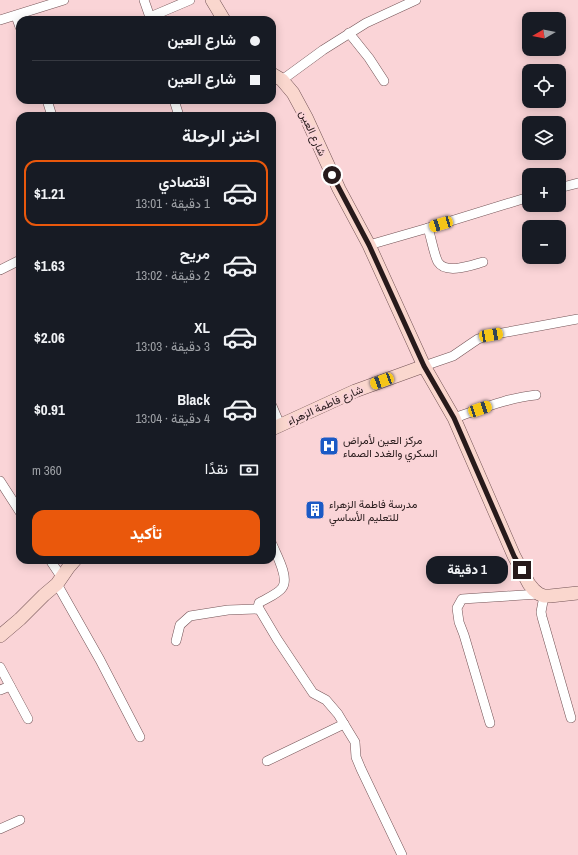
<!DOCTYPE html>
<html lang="ar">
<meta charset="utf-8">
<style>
body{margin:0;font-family:"Archivo Narrow",Vazirmatn,sans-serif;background:#20242c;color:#f1f3f6;direction:rtl;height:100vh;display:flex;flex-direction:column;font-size:15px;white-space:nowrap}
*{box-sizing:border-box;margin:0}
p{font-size:13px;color:#9ea1a6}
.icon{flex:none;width:22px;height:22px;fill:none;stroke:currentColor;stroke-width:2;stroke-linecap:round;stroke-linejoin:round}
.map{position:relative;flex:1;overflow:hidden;direction:ltr}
.drawer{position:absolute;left:16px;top:112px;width:260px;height:452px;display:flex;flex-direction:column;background:#171b24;border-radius:12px;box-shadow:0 2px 10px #0003;direction:rtl}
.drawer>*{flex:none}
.hud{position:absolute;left:16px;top:16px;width:260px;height:88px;border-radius:12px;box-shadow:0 2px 10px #0003;direction:rtl;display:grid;align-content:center;height:88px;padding:0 16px;background:#171b24}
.needle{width:26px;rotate:261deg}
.buttons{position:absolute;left:522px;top:12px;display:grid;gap:8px}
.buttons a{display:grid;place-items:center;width:44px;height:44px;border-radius:8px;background:#171b24;box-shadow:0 2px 10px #0003;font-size:20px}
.end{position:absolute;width:18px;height:18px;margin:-9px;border:5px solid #271a1b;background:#fff;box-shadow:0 0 0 2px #fff}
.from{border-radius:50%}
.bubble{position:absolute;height:28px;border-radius:12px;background:#171b24;box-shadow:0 2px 10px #0003;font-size:13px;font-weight:800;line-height:28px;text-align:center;direction:rtl}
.car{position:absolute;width:12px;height:24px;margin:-12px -6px;border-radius:5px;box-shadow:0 0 3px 1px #0007;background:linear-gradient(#f5c518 24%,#345 0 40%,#f5c518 0 76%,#345 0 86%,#f5c518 0)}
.hud b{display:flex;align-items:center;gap:14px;height:38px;font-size:15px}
.hud b+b{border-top:1px solid #363941}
.hud i{width:10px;height:10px;background:#f1f3f6}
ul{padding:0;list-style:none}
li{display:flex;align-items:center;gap:12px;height:66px;margin:0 8px 6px;padding:0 8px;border:2px solid transparent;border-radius:12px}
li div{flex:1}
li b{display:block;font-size:15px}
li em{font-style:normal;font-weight:800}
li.on{border-color:#ea580c}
li>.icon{width:36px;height:36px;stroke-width:1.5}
h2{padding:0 16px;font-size:18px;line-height:48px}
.pay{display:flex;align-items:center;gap:10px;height:44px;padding:0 16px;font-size:15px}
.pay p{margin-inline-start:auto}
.cta{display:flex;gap:8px;margin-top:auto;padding:8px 16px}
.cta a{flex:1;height:46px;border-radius:12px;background:#ea580c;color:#fff;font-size:16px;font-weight:800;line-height:46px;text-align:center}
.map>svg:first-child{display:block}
</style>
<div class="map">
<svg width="578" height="855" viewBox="0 0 578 855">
<rect width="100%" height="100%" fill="#fad4d7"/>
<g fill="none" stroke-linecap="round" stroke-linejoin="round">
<defs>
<g id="street">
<polyline points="144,0 151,20"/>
<polyline points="16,16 20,27"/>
<polyline points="150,17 190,0"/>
<polyline points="0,20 64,0"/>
<polyline points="349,33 369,58 384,81"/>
<polyline points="282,80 323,50 366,23 416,0"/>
<polyline points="47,100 52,116"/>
<polyline points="174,100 179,116"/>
<polyline points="559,188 578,183"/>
<path d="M428,228C431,237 434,255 438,262C446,275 472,265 483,262"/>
<polyline points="369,245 428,228 529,197"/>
<polyline points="0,270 20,260"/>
<polyline points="424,366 453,356 472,343 478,339 491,335 578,319"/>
<polyline points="272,406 280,425"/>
<path d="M454,418C481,409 507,398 536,395"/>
<polyline points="0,481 20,512"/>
<path d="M272,544C276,554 290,578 282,588C278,594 265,599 259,603L258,607L277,639L313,693L326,700L338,714L344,724L355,742L356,757L361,769L402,855"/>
<polyline points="50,560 62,578"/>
<polyline points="57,584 100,660 140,737"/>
<polyline points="544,596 541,612 542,617 571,718"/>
<polyline points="176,641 180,625 190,616 228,610 259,609"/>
<polyline points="0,667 28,719"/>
<polyline points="0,690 10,686"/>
<polyline points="490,723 464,635 459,622 457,608 462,599 539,594"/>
<polyline points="267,761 344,724"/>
<polyline points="0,829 20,820"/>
</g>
<g id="secondary">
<polyline points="212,0 224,20"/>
<polyline points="272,74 282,80 293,93 306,117 339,189 369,245 424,366 454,418 514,556 529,584 534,590 539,594 544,596 550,596 578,593"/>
<polyline points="272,429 355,391 424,366"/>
<polyline points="0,636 20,619 44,595 57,584 68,568 75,560"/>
</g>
</defs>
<use href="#street" stroke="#735356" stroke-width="10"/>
<use href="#secondary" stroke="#735356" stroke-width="14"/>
<use href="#street" stroke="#fff" stroke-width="9"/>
<use href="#secondary" stroke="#fad7ce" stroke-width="13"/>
</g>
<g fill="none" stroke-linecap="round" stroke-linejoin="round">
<polyline stroke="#271a1b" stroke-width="5" points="332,175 369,245 424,366 454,418 514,556 522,570"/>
</g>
<defs>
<symbol id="hospital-square" viewBox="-11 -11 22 22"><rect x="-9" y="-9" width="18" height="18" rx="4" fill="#1b5ac5" stroke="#fad4d7"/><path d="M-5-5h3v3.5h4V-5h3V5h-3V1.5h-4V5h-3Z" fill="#fff"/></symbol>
<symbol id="building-square" viewBox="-11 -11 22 22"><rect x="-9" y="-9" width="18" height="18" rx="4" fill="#1b5ac5" stroke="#fad4d7"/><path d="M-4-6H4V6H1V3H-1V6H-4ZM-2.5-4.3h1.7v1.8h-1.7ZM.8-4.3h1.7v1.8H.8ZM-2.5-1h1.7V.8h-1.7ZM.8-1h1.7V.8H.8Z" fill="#fff"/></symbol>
</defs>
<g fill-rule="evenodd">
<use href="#hospital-square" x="318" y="435" width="22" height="22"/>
<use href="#building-square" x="304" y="499" width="22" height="22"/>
</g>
<g text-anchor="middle" stroke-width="4" stroke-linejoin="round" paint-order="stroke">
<g font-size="11" fill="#271a1b" stroke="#fad4d7">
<text transform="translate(313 133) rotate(65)" y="4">شارع العين</text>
<text transform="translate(325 405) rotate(-24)" y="4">شارع فاطمة الزهراء</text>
</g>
<g font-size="11" fill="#271a1b" stroke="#fad4d7" text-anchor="start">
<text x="343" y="444">مركز العين لأمراض<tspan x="343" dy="13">السكري والغدد الصماء</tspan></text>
<text x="329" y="508">مدرسة فاطمة الزهراء<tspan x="329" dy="13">للتعليم الأساسي</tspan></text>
</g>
</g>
</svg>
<div class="buttons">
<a><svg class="needle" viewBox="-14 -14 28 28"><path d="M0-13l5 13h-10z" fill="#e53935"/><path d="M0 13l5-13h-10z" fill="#9ea1a6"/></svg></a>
<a><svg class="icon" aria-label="locate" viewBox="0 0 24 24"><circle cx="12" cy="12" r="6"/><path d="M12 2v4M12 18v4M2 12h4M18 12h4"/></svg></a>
<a><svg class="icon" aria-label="layers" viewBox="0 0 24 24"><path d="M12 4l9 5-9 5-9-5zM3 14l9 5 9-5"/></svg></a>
<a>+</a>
<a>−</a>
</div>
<i class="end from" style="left:332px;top:175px"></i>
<i class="end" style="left:522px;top:570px"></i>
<div class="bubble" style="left:426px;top:556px;width:82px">1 دقيقة</div>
<i class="car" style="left:441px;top:224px;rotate:253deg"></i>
<i class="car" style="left:491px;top:335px;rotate:80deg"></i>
<i class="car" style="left:382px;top:381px;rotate:250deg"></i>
<i class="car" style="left:480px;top:409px;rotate:71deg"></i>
<div class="hud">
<b><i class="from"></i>شارع العين</b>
<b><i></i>شارع العين</b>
</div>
<section class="drawer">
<h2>اختر الرحلة</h2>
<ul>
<li class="on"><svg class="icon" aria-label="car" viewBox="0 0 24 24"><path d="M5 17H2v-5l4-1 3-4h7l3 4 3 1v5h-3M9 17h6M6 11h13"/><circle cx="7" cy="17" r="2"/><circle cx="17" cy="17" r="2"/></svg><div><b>اقتصادي</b><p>1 دقيقة · 13:01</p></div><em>$1.21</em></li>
<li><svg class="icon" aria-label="car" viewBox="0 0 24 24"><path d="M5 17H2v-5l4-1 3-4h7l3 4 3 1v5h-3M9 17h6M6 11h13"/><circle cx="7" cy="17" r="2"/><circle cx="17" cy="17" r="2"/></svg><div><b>مريح</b><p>2 دقيقة · 13:02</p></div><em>$1.63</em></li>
<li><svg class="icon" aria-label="car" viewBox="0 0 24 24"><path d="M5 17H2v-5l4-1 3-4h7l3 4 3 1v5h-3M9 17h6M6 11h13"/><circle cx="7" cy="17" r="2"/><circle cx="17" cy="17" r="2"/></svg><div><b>XL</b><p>3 دقيقة · 13:03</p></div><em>$2.06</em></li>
<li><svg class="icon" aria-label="car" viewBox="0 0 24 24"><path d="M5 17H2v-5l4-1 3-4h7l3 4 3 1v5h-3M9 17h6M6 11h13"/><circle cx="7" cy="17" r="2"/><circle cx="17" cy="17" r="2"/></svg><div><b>Black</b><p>4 دقيقة · 13:04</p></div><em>$0.91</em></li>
</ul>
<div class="pay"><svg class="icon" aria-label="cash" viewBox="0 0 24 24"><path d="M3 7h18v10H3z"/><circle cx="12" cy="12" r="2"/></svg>نقدًا<p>360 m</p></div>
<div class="cta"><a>تأكيد</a></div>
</section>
</div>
